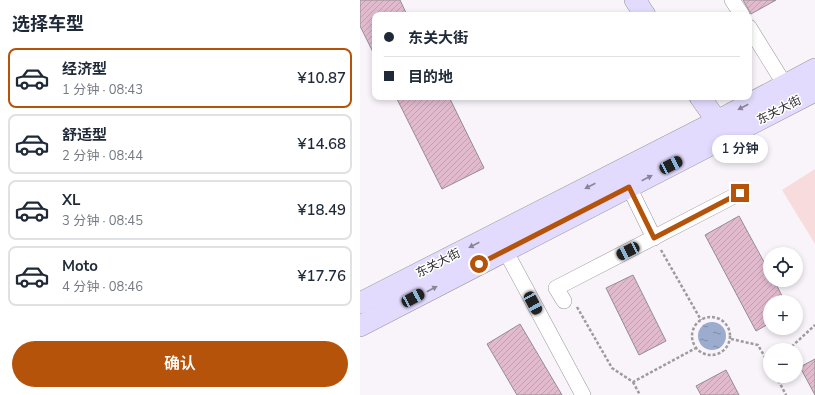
<!DOCTYPE html>
<html lang="zh">
<meta charset="utf-8">
<style>
body{margin:0;font-family:"Nunito Sans","Noto Sans SC",sans-serif;background:#f6f6f7;color:#1f2937;height:100vh;display:flex;flex-direction:column;font-size:15px;white-space:nowrap}
*{box-sizing:border-box;margin:0}
p{font-size:13px;color:#747a83}
.icon{flex:none;width:22px;height:22px;fill:none;stroke:currentColor;stroke-width:2;stroke-linecap:round;stroke-linejoin:round}
.map{position:relative;flex:1;overflow:hidden}
.sheet{display:flex;flex-direction:column;background:#fff;width:360px}
.sheet>*{flex:none}
.top-card{position:absolute;left:12px;top:12px;width:380px;height:88px;border-radius:8px;box-shadow:0 2px 6px #0003;display:grid;align-content:center;height:88px;padding:0 12px;background:#fff}
.fabs{position:absolute;left:403px;top:247px;display:grid;gap:8px}
.fabs a{display:grid;place-items:center;width:40px;height:40px;border-radius:50%;background:#fff;box-shadow:0 2px 6px #0003;font-size:20px}
.end{position:absolute;width:18px;height:18px;margin:-9px;border:5px solid #b45309;background:#fff;box-shadow:0 0 0 2px #fff}
.from{border-radius:50%}
.bubble{position:absolute;height:28px;border-radius:14px;background:#fff;box-shadow:0 2px 6px #0003;font-size:13px;font-weight:600;line-height:28px;text-align:center}
.car{position:absolute;width:12px;height:24px;margin:-12px -6px;border-radius:5px;box-shadow:0 0 3px 1px #0007;background:linear-gradient(#222 24%,#8ab4d8 0 40%,#222 0 76%,#8ab4d8 0 86%,#222 0)}
.top-card b{display:flex;align-items:center;gap:14px;height:38px;font-size:15px}
.top-card b+b{border-top:1px solid #e0e1e3}
.top-card i{width:10px;height:10px;background:#1f2937}
ul{padding:0;list-style:none}
li{display:flex;align-items:center;gap:12px;height:60px;margin:0 8px 6px;padding:0 4px;border:2px solid #e0e1e3;border-radius:8px}
li div{flex:1}
li b{display:block;font-size:15px}
li em{font-style:normal;font-weight:600}
li.selected{border-color:#b45309}
li>.icon{width:36px;height:36px;stroke-width:1.5}
h2{padding:0 12px;font-size:18px;line-height:48px}
.cta{display:flex;gap:8px;margin-top:auto;padding:8px 12px}
.cta a{flex:1;height:46px;border-radius:24px;background:#b45309;color:#fff;font-size:16px;font-weight:600;line-height:46px;text-align:center}
main{display:flex;flex:1;min-height:0}
.map>svg:first-child{display:block}
</style>
<main>
<section class="sheet">
<h2>选择车型</h2>
<ul>
<li class="selected"><svg class="icon" aria-label="car" viewBox="0 0 24 24"><path d="M5 17H2v-5l4-1 3-4h7l3 4 3 1v5h-3M9 17h6M6 11h13"/><circle cx="7" cy="17" r="2"/><circle cx="17" cy="17" r="2"/></svg><div><b>经济型</b><p>1 分钟 · 08:43</p></div><em>¥10.87</em></li>
<li><svg class="icon" aria-label="car" viewBox="0 0 24 24"><path d="M5 17H2v-5l4-1 3-4h7l3 4 3 1v5h-3M9 17h6M6 11h13"/><circle cx="7" cy="17" r="2"/><circle cx="17" cy="17" r="2"/></svg><div><b>舒适型</b><p>2 分钟 · 08:44</p></div><em>¥14.68</em></li>
<li><svg class="icon" aria-label="car" viewBox="0 0 24 24"><path d="M5 17H2v-5l4-1 3-4h7l3 4 3 1v5h-3M9 17h6M6 11h13"/><circle cx="7" cy="17" r="2"/><circle cx="17" cy="17" r="2"/></svg><div><b>XL</b><p>3 分钟 · 08:45</p></div><em>¥18.49</em></li>
<li><svg class="icon" aria-label="car" viewBox="0 0 24 24"><path d="M5 17H2v-5l4-1 3-4h7l3 4 3 1v5h-3M9 17h6M6 11h13"/><circle cx="7" cy="17" r="2"/><circle cx="17" cy="17" r="2"/></svg><div><b>Moto</b><p>4 分钟 · 08:46</p></div><em>¥17.76</em></li>
</ul>
<div class="cta"><a>确认</a></div>
</section>
<div class="map">
<svg width="455" height="395" viewBox="0 0 455 395">
<defs>
<pattern id="water-ripples" width="26" height="14" patternUnits="userSpaceOnUse"><rect width="26" height="14" fill="#9cacce"/><path d="M2 4q2-2 4 0t4 0M15 11q2-2 4 0t4 0" fill="none" stroke="#808ca8"/></pattern>
<pattern id="building-hatch" width="6" height="6" patternUnits="userSpaceOnUse"><rect width="6" height="6" fill="#e1bace"/><path d="M-1 1l2-2M0 6l6-6M5 7l2-2" fill="none" stroke="#c1a0b1"/></pattern>
</defs>
<rect width="100%" height="100%" fill="#f8f4fa"/>
<polygon fill="#f8dcdd" points="455,169 455,244 422,190"/>
<circle fill="url(#water-ripples)" cx="352" cy="336" r="14"/>
<g fill="url(#building-hatch)" stroke="#948d91">
<polygon points="0,0 40,0 47,15 15,15 15,56 0,26"/>
<polygon points="383,0 416,0 391,14"/>
<polygon points="36,97 89,97 124,168 82,189"/>
<polygon points="379,216 410,273 410,280 414,280 425,302 410,302 410,323 396,331 345,235"/>
<polygon points="273,275 306,341 279,355 246,288"/>
<polygon points="160,324 202,395 157,395 127,344"/>
<polygon points="455,359 455,395 440,367"/>
<polygon points="366,370 379,395 341,395 336,386"/>
</g>
<g fill="none" stroke-linecap="round" stroke-linejoin="round">
<defs>
<g id="street">
<polyline points="372,0 382,15"/>
<polyline points="389,27 425,85"/>
<polyline points="269,187 294,238"/>
<polyline points="145,250 223,395"/>
<polyline points="204,301 196,288 380,193"/>
</g>
<g id="secondary">
<polyline points="275,0 285,15"/>
<polyline points="340,97 357,121"/>
<polyline points="0,303 357,121 455,69"/>
<polyline points="0,326 455,91"/>
</g>
</defs>
<use href="#street" stroke="#9b969c" stroke-width="16"/>
<use href="#secondary" stroke="#9b969c" stroke-width="22"/>
<g stroke="#9e9b9f" stroke-width="2.5" stroke-dasharray="3 2" stroke-linecap="butt">
<polyline points="301,250 341,320"/>
<polyline points="217,307 252,368 273,382 336,348"/>
<circle cx="351" cy="336" r="19"/>
<polyline points="371,339 398,345 410,366"/>
<polyline points="428,350 455,325"/>
<polyline points="416,376 426,395"/>
<polyline points="273,382 280,395"/>
</g>
<use href="#street" stroke="#fff" stroke-width="15"/>
<use href="#secondary" stroke="#e3dbfd" stroke-width="21"/>
</g>
<defs><path id="oneway-solid" d="M-6-.8H1V-3.2L6.5 0L1 3.2V.8H-6Z"/></defs>
<g fill="#8a8497">
<use href="#oneway-solid" transform="translate(383 107) rotate(152)"/>
<use href="#oneway-solid" transform="translate(287 178) rotate(-27)"/>
<use href="#oneway-solid" transform="translate(230 186) rotate(153)"/>
<use href="#oneway-solid" transform="translate(114 245) rotate(153)"/>
<use href="#oneway-solid" transform="translate(72 289) rotate(-28)"/>
</g>
<g fill="none" stroke-linecap="round" stroke-linejoin="round">
<polyline stroke="#b45309" stroke-width="5" points="119,264 269,187 294,238 380,193"/>
</g>
<g text-anchor="middle" stroke-width="3" stroke-linejoin="round" paint-order="stroke">
<g font-size="12" fill="#302e31" stroke="#fff">
<text transform="translate(419 110) rotate(-27)" y="4">东关大街</text>
<text transform="translate(78 263) rotate(-27)" y="4">东关大街</text>
</g>
</g>
</svg>
<div class="fabs">
<a><svg class="icon" aria-label="locate" viewBox="0 0 24 24"><circle cx="12" cy="12" r="6"/><path d="M12 2v4M12 18v4M2 12h4M18 12h4"/></svg></a>
<a>+</a>
<a>−</a>
</div>
<i class="end from" style="left:119px;top:264px"></i>
<i class="end" style="left:380px;top:193px"></i>
<div class="bubble" style="left:352px;top:135px;width:56px">1 分钟</div>
<i class="car" style="left:311px;top:165px;rotate:63deg"></i>
<i class="car" style="left:268px;top:251px;rotate:243deg"></i>
<i class="car" style="left:53px;top:298px;rotate:62deg"></i>
<i class="car" style="left:173px;top:303px;rotate:152deg"></i>
<div class="top-card">
<b><i class="from"></i>东关大街</b>
<b><i></i>目的地</b>
</div>
</div>
</main>
